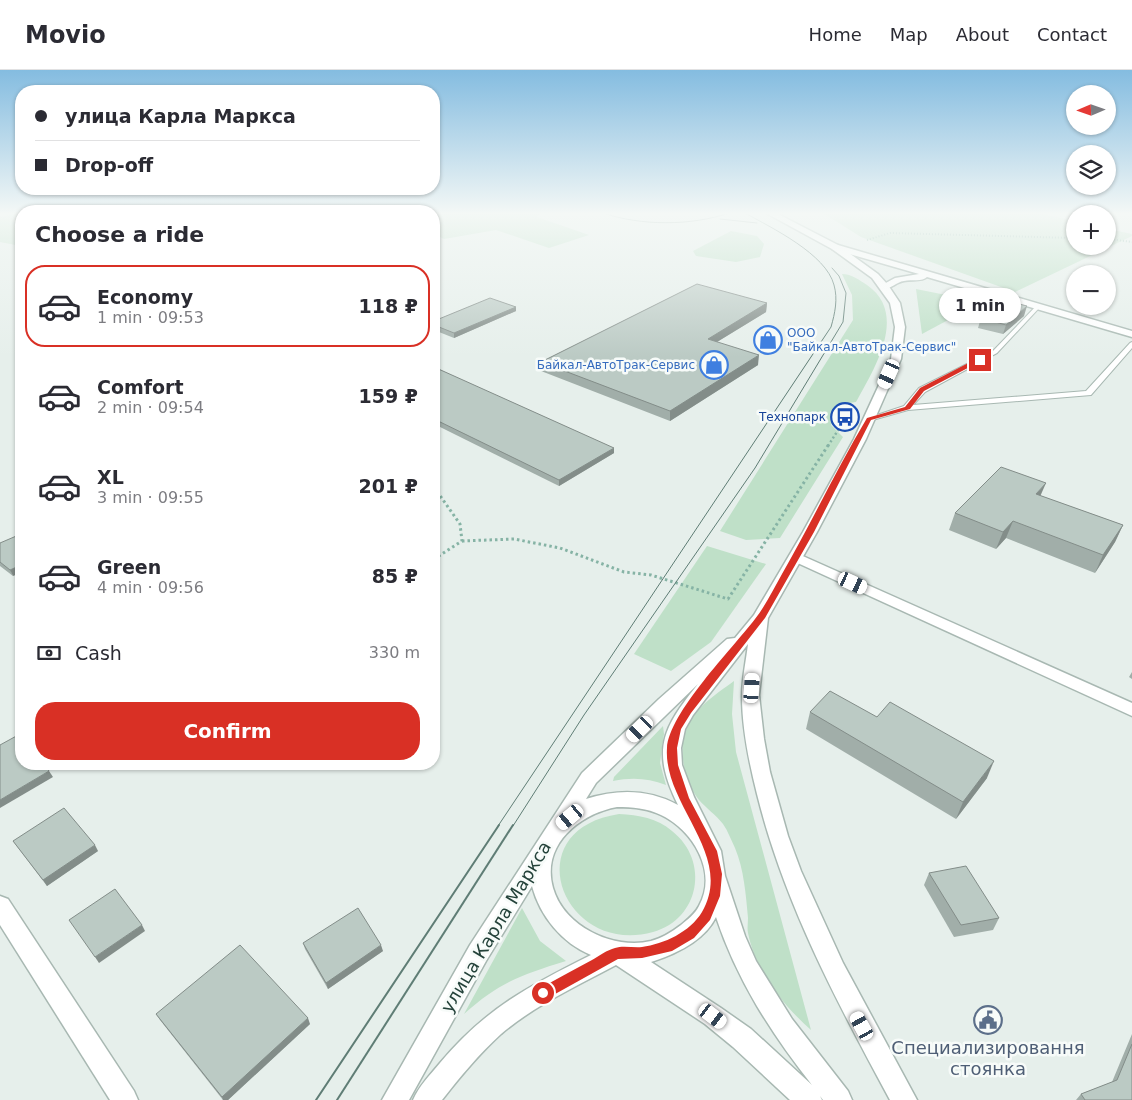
<!DOCTYPE html>
<meta charset="utf-8">
<style>
body{margin:0;font-family:"DejaVu Sans",sans-serif;background:#f7f7f7;color:#2b2b33;height:100vh;display:flex;flex-direction:column;font-size:19px;white-space:nowrap}
*{box-sizing:border-box;margin:0}
p{font-size:16px;color:#7c7c81}
.icon{flex:none;width:28px;height:28px;fill:none;stroke:currentColor;stroke-width:2;stroke-linecap:round;stroke-linejoin:round}
.map{position:relative;flex:1;overflow:hidden}
.panel{position:absolute;left:15px;top:135px;width:425px;height:565px;display:flex;flex-direction:column;background:#fff;border-radius:20px;box-shadow:0 1px 4px #0004}
.panel>*{flex:none}
.guide{position:absolute;left:15px;top:15px;width:425px;height:110px;border-radius:20px;box-shadow:0 1px 4px #0004;display:grid;align-content:center;height:110px;padding:0 20px;background:#fff}
.needle{width:32px;rotate:268deg}
.fabs{position:absolute;left:1066px;top:15px;display:grid;gap:10px}
.fabs a{display:grid;place-items:center;width:50px;height:50px;border-radius:50%;background:#fff;box-shadow:0 1px 4px #0004;font-size:25px}
.end{position:absolute;width:22px;height:22px;margin:-11px;border:6px solid #d93025;background:#fff;box-shadow:0 0 0 2px #fff}
.from{border-radius:50%}
.bubble{position:absolute;height:35px;border-radius:18px;background:#fff;box-shadow:0 1px 4px #0004;font-size:16px;font-weight:700;line-height:35px;text-align:center}
.car{position:absolute;width:15px;height:30px;margin:-15px -8px;border-radius:6px;box-shadow:0 0 4px 1px #0007;background:linear-gradient(#fff 24%,#345 0 40%,#fff 0 76%,#345 0 86%,#fff 0)}
.guide b{display:flex;align-items:center;gap:18px;height:48px;font-size:19px}
.guide b+b{border-top:1px solid #e1e1e2}
.guide i{width:12px;height:12px;background:#2b2b33}
ul{padding:0;list-style:none}
li{display:flex;align-items:center;gap:15px;height:82px;margin:0 10px 8px;padding:0 10px;border:2px solid transparent;border-radius:20px}
li div{flex:1}
li b{display:block;font-size:19px}
li em{font-style:normal;font-weight:700}
li.on{border-color:#d93025}
li>.icon{width:45px;height:45px;stroke-width:1.5}
h2{padding:0 20px;font-size:22px;line-height:60px}
.pay{display:flex;align-items:center;gap:12px;height:55px;padding:0 20px;font-size:19px}
.pay p{margin-inline-start:auto}
.cta{display:flex;gap:10px;margin-top:auto;padding:10px 20px}
.cta a{flex:1;height:58px;border-radius:20px;background:#d93025;color:#fff;font-size:20px;font-weight:700;line-height:58px;text-align:center}
header{display:flex;align-items:center;gap:30px;box-sizing:border-box;height:70px;padding:0 25px;background:#fff;border-bottom:1px solid #e1e1e2}
header strong{font-size:24px}
nav{display:flex;gap:28px;margin-inline-start:auto;font-size:18px}
.map>svg:first-child{display:block}
</style>
<header>
<strong>Movio</strong>
<nav><a>Home</a><a>Map</a><a>About</a><a>Contact</a></nav>
</header>
<div class="map">
<svg width="1132" height="1030" viewBox="0 0 1132 1030">
<rect width="100%" height="100%" fill="#e6efeb"/>
<g fill="#bfe0c8">
<polygon points="21,143 21,176 0,172 0,147"/>
<polygon points="434,143 540,143 537,147 589,165 549,178 496,160 444,169 434,164"/>
<polygon points="823,143 1038,143 1075,151 1075,176 1108,176 1108,159 1132,164 1132,166 1015,222 861,167"/>
<polygon points="731,161 757,166 764,174 760,187 736,192 696,186 693,181"/>
<path d="M842,204C852,204 859,210 867,215C909,244 874,299 856,332L842,334L831,355L843,367L780,468L746,470L720,461L853,250L852,225Z"/>
<polygon points="916,219 951,226 976,235 922,264"/>
<polygon points="707,476 766,494 711,572 671,601 634,584"/>
<path d="M734,611L732,644L736,682L811,960C783,935 756,902 748,863C747,858 748,853 748,848C746,826 744,799 735,778C731,770 728,761 723,754C716,745 706,738 699,730C685,712 681,691 683,669C686,643 715,625 734,611Z"/>
<path d="M663,656L664,664L660,693L666,715C648,708 632,707 613,711L614,707Z"/>
<path d="M619,744C639,745 657,748 672,761C710,791 700,849 653,862C563,887 514,760 619,744Z"/>
<path d="M522,838L540,871L566,891C521,905 500,912 464,944Z"/>
</g>
<g fill="none" stroke-linecap="round" stroke-linejoin="round">
<defs>
<polygon id="service" points="1038,234 1041,236 1040,237 997,283 925,322 913,335 1086,321 1130,273 1132,272 1132,278 1091,325 908,340 869,351 865,349 904,336 919,318 993,281"/>
<g id="minor">
<path d="M832,175H838L1132,261V267L927,207C922,212 912,209 904,211C896,212 890,220 882,219V215L895,208L919,204L832,179Z"/>
<polygon points="796,483 1132,633 1132,646 791,490 789,487 791,484"/>
<polygon points="0,826 8,829 134,1021 138,1030 110,1030 0,855"/>
</g>
<path id="tertiary" d="M766,143H776L838,175L878,204L888,215L900,233L905,257L901,289L866,369L817,462L768,548L759,625L764,669L770,702L788,766L801,801L843,893L917,1030H890C837,932 784,833 757,724C749,692 742,659 742,626C742,609 746,591 748,574L693,645L685,659L681,678L682,695L694,727L721,781L725,806L745,866L756,891L792,949L848,1021L852,1030H823L820,1026L822,1030H790L733,977L705,954L616,895C577,916 535,935 501,964C479,984 460,1007 442,1030H413C419,1016 430,1005 440,993C486,938 529,916 591,885C562,873 540,846 532,816L486,891L409,1030H382L470,875L582,703L659,629L727,569L735,568L754,545L803,462L854,369L891,289L895,257L890,233L872,208L832,179ZM698,614C662,659 651,680 678,735C648,719 618,719 586,729L596,713ZM617,737C632,737 647,738 661,745C693,760 718,802 699,836C695,844 687,850 681,855C672,862 662,868 651,871C614,880 564,857 553,818C541,775 579,744 617,737ZM716,847C737,910 771,963 812,1015L751,959L721,938L651,892C676,884 704,871 716,847Z"/>
</defs>
<use href="#service" stroke="#a8b8b2" stroke-width="2"/>
<use href="#minor" stroke="#a8b8b2" stroke-width="3"/>
<use href="#tertiary" stroke="#a8b8b2" stroke-width="3"/>
<g stroke="#86b3a5" stroke-width="2" stroke-dasharray="1 2" stroke-linecap="butt">
<polyline points="1108,169 1132,172"/>
<polyline points="867,170 890,163 1075,168"/>
</g>
<polyline stroke="#86b3a5" stroke-width="2.5" stroke-dasharray="2 2.5" stroke-linecap="butt" points="828,376 840,357"/>
<g stroke="#86b3a5" stroke-width="3" stroke-dasharray="2.5 3" stroke-linecap="butt">
<polyline points="434,417 460,454 462,471 434,489"/>
<polyline points="462,471 514,469 560,478 624,502 651,505 728,529 829,374"/>
</g>
<use href="#service" fill="#fff" fill-rule="evenodd"/>
<use href="#minor" fill="#fff" fill-rule="evenodd"/>
<use href="#tertiary" fill="#fff" fill-rule="evenodd"/>
<g stroke="#5f7d75" stroke-width="1">
<path d="M603,143C641,156 691,156 729,143"/>
<polyline points="720,149 757,153"/>
<path d="M498,756L831,257C835,243 838,229 834,215C826,184 772,158 745,143"/>
<polyline points="513,756 584,645 755,398 843,252 846,223 839,206 832,198"/>
</g>
<g stroke="#5f7d75" stroke-width="2">
<polyline points="316,1030 499,755"/>
<polyline points="337,1030 513,755"/>
</g>
</g>
<g fill="#a1aea9">
<polygon points="767,233 766,242 717,272 758,295 670,351 541,301 541,292"/>
<polygon points="516,237 516,241 454,268 434,260 434,251"/>
<polygon points="1024,246 1003,264 978,258 981,248"/>
<polygon points="434,297 614,383 559,416 434,354"/>
<polygon points="1041,426 1123,455 1115,472 1095,503 1006,468 996,479 949,460 955,443"/>
<polygon points="0,473 13,506 0,496"/>
<polygon points="1132,602 1132,609 1129,607"/>
<polygon points="810,642 987,708 956,749 806,659"/>
<polygon points="13,771 98,781 47,816"/>
<polygon points="929,803 999,848 993,860 954,867 924,815"/>
<polygon points="303,873 383,881 328,919 305,879"/>
<polygon points="156,944 310,954 228,1030 223,1030 160,950"/>
<polygon points="1132,964 1132,1030 1076,1030 1081,1024 1112,1012"/>
</g>
<g fill="#838d89">
<polygon points="767,233 766,242 707,278 708,269"/>
<polygon points="1027,236 1024,246 1003,264 1006,255"/>
<polygon points="516,237 516,241 454,268 454,263"/>
<polygon points="759,285 758,295 670,351 670,341"/>
<polygon points="614,378 614,383 559,416 559,410"/>
<polygon points="1046,413 1039,429 1036,424"/>
<polygon points="1013,451 1006,468 996,479 1003,462"/>
<polygon points="1123,455 1115,472 1095,503 1103,485"/>
<polygon points="21,495 21,503 13,506 10,500"/>
<polygon points="994,691 987,708 956,749 963,732"/>
<polygon points="49,701 53,707 0,738 0,730"/>
<polygon points="95,775 98,781 47,816 43,810"/>
<polygon points="142,855 145,861 99,893 95,887"/>
<polygon points="381,875 383,881 328,919 326,913"/>
<polygon points="308,948 310,954 228,1030 223,1030 222,1027"/>
</g>
<g fill="#bbcac4" stroke="#838d89">
<polygon points="697,214 767,233 708,269 759,285 670,341 541,292"/>
<polygon points="490,228 516,237 454,263 434,255 434,251"/>
<polygon points="1004,230 1027,236 1006,255 981,248"/>
<polygon points="434,297 614,378 559,410 434,349"/>
<polygon points="1001,397 1046,413 1036,424 1123,455 1103,485 1013,451 1003,462 955,443"/>
<polygon points="21,464 21,495 10,500 0,492 0,473"/>
<polygon points="830,621 877,647 890,632 994,691 963,732 810,642"/>
<polygon points="20,664 21,666 21,694 44,694 49,701 0,730 0,675"/>
<polygon points="64,738 95,775 43,810 13,771"/>
<polygon points="966,796 999,848 961,855 929,803"/>
<polygon points="115,819 142,855 95,887 69,850"/>
<polygon points="358,838 381,875 326,913 303,873"/>
<polygon points="240,875 308,948 222,1027 156,944"/>
<polygon points="1132,974 1132,1030 1085,1030 1081,1024 1117,1010"/>
</g>
<linearGradient id="sky" x2="0" y2="1"><stop stop-color="#84bce0"/><stop offset="0.5" stop-color="#f4f8f6"/><stop offset="1" stop-color="#f4f8f6" stop-opacity="0"/></linearGradient>
<rect width="1132" height="287" fill="url(#sky)"/>
<path fill="#d93025" d="M978,288L983,290L924,321L910,339L871,350L814,462L765,548L691,643L681,659L677,678L678,695L689,728L717,781L722,804L720,826L710,850L694,868L672,881L642,888L618,889L548,928L543,929L539,928L537,923L539,919C556,909 574,900 592,890C599,886 607,880 615,878C623,875 633,878 642,877C664,874 690,862 702,842C735,785 663,735 667,678C669,643 732,579 755,549C766,535 774,518 782,504C812,452 837,398 867,348L905,337L920,318Z"/>
<defs>
<symbol id="shop-ring" viewBox="-11 -11 22 22"><circle r="9.5" fill="#f7fbf9" stroke="#3f7fe0" stroke-width="1.5"/><path d="M-5-2.5h2.3a2.7 3.5 0 0 1 5.4 0H5L5.5 6h-11ZM-1.5-2.5h3a1.5 2.3 0 0 0-3 0Z" fill="#3f7fe0"/></symbol>
<symbol id="bus-ring" viewBox="-11 -11 22 22"><circle r="9.5" fill="#f7fbf9" stroke="#1a4fb4" stroke-width="1.5"/><path d="M-5-6H5V4H4V6H2V4H-2V6H-4V4H-5ZM-3.5-4V0h7V-4ZM-3.5 1.2v1.5H-2V1.2ZM2 1.2v1.5H3.5V1.2Z" fill="#1a4fb4"/></symbol>
<symbol id="civic-ring" viewBox="-11 -11 22 22"><circle r="9.5" fill="#f7fbf9" stroke="#5c6f8a" stroke-width="1.5"/><path d="M-.6-6.5H3V-4.5H.6V-3L4-1V1h2V6H-6V1h2V-1L-.6-3ZM-1.2 2.5V6h2.4V2.5Z" fill="#5c6f8a"/></symbol>
</defs>
<g fill-rule="evenodd">
<use href="#shop-ring" x="752" y="254" width="32" height="32"/>
<use href="#shop-ring" x="698" y="279" width="32" height="32"/>
<use href="#bus-ring" x="829" y="331" width="32" height="32"/>
<use href="#civic-ring" x="972" y="934" width="32" height="32"/>
</g>
<g text-anchor="middle" stroke-width="5" stroke-linejoin="round" paint-order="stroke">
<g font-size="12" fill="#366cbe" stroke="#f7fbf9" text-anchor="start">
<text x="787" y="267">ООО<tspan x="787" dy="14">"Байкал-АвтоТрак-Сервис"</tspan></text>
<text x="695" y="299" text-anchor="end">Байкал-АвтоТрак-Сервис</text>
</g>
<g font-size="12" fill="#164399" stroke="#f7fbf9" text-anchor="end">
<text x="826" y="351">Технопарк</text>
</g>
<g font-size="18" fill="#24423a" stroke="#f7fbf9">
<text transform="translate(496 857) rotate(-59)" y="6">улица Карла Маркса</text>
</g>
<g font-size="18" fill="#4e5e75" stroke="#f7fbf9">
<text x="988" y="984">Специализировання<tspan x="988" dy="21">стоянка</tspan></text>
</g>
</g>
</svg>
<div class="fabs">
<a><svg class="needle" viewBox="-14 -14 28 28"><path d="M0-13l5 13h-10z" fill="#e53935"/><path d="M0 13l5-13h-10z" fill="#7c7c81"/></svg></a>
<a><svg class="icon" aria-label="layers" viewBox="0 0 24 24"><path d="M12 4l9 5-9 5-9-5zM3 14l9 5 9-5"/></svg></a>
<a>+</a>
<a>−</a>
</div>
<i class="end from" style="left:543px;top:923px"></i>
<i class="end" style="left:980px;top:290px"></i>
<div class="bubble" style="left:939px;top:218px;width:82px">1 min</div>
<i class="car" style="left:889px;top:304px;rotate:204deg"></i>
<i class="car" style="left:853px;top:513px;rotate:115deg"></i>
<i class="car" style="left:752px;top:618px;rotate:4deg"></i>
<i class="car" style="left:640px;top:659px;rotate:226deg"></i>
<i class="car" style="left:570px;top:747px;rotate:230deg"></i>
<i class="car" style="left:713px;top:946px;rotate:127deg"></i>
<i class="car" style="left:862px;top:956px;rotate:331deg"></i>
<div class="guide">
<b><i class="from"></i>улица Карла Маркса</b>
<b><i></i>Drop-off</b>
</div>
<section class="panel">
<h2>Choose a ride</h2>
<ul>
<li class="on"><svg class="icon" aria-label="car" viewBox="0 0 24 24"><path d="M5 17H2v-5l4-1 3-4h7l3 4 3 1v5h-3M9 17h6M6 11h13"/><circle cx="7" cy="17" r="2"/><circle cx="17" cy="17" r="2"/></svg><div><b>Economy</b><p>1 min · 09:53</p></div><em>118 ₽</em></li>
<li><svg class="icon" aria-label="car" viewBox="0 0 24 24"><path d="M5 17H2v-5l4-1 3-4h7l3 4 3 1v5h-3M9 17h6M6 11h13"/><circle cx="7" cy="17" r="2"/><circle cx="17" cy="17" r="2"/></svg><div><b>Comfort</b><p>2 min · 09:54</p></div><em>159 ₽</em></li>
<li><svg class="icon" aria-label="car" viewBox="0 0 24 24"><path d="M5 17H2v-5l4-1 3-4h7l3 4 3 1v5h-3M9 17h6M6 11h13"/><circle cx="7" cy="17" r="2"/><circle cx="17" cy="17" r="2"/></svg><div><b>XL</b><p>3 min · 09:55</p></div><em>201 ₽</em></li>
<li><svg class="icon" aria-label="car" viewBox="0 0 24 24"><path d="M5 17H2v-5l4-1 3-4h7l3 4 3 1v5h-3M9 17h6M6 11h13"/><circle cx="7" cy="17" r="2"/><circle cx="17" cy="17" r="2"/></svg><div><b>Green</b><p>4 min · 09:56</p></div><em>85 ₽</em></li>
</ul>
<div class="pay"><svg class="icon" aria-label="cash" viewBox="0 0 24 24"><path d="M3 7h18v10H3z"/><circle cx="12" cy="12" r="2"/></svg>Cash<p>330 m</p></div>
<div class="cta"><a>Confirm</a></div>
</section>
</div>
